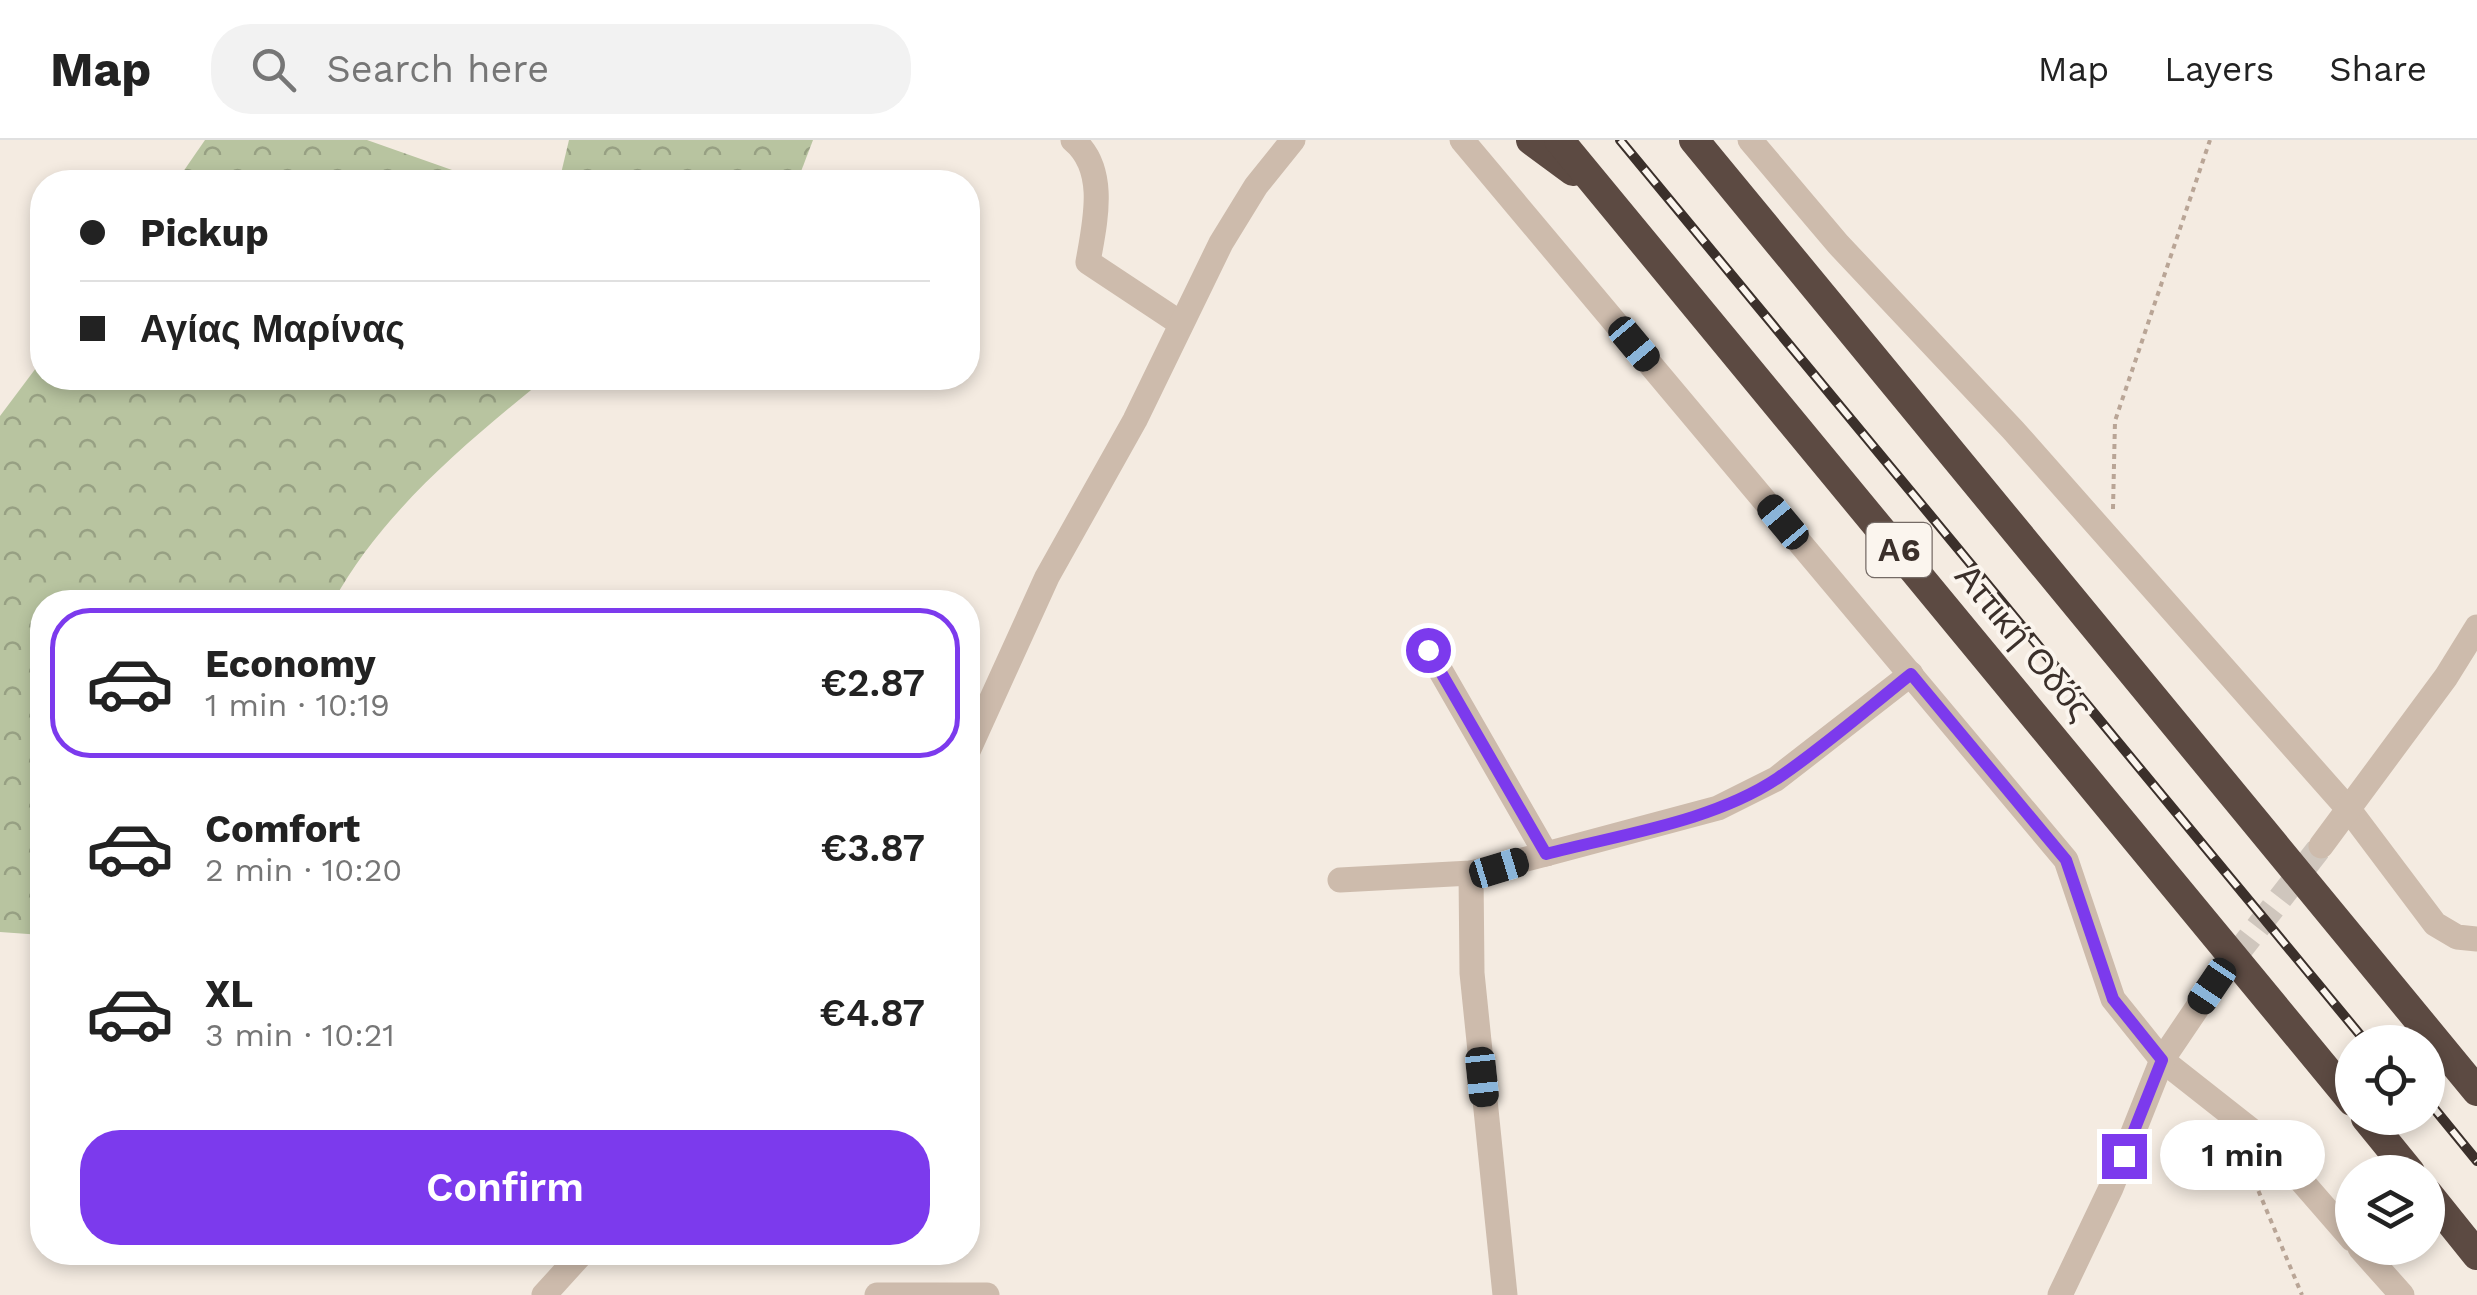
<!DOCTYPE html>
<meta charset="utf-8">
<style>
body{margin:0;font-family:"Work Sans",sans-serif;background:#f2f2f2;color:#222;height:100vh;display:flex;flex-direction:column;font-size:38px;white-space:nowrap}
*{box-sizing:border-box;margin:0}
p{font-size:32px;color:#767676}
.icon{flex:none;width:55px;height:55px;fill:none;stroke:currentColor;stroke-width:2;stroke-linecap:round;stroke-linejoin:round}
.map{position:relative;flex:1;overflow:hidden}
.sheet{position:absolute;left:30px;top:450px;width:950px;height:675px;display:flex;flex-direction:column;background:#fff;border-radius:40px;box-shadow:0 5px 15px #0003}
.sheet>*{flex:none}
.top-card{position:absolute;left:30px;top:30px;width:950px;height:220px;border-radius:40px;box-shadow:0 5px 15px #0003;display:grid;align-content:center;height:220px;padding:0 50px;background:#fff}
.controls{position:absolute;left:2335px;top:885px;display:grid;gap:20px}
.controls a{display:grid;place-items:center;width:110px;height:110px;border-radius:50%;background:#fff;box-shadow:0 5px 15px #0003;font-size:50px}
.end{position:absolute;width:45px;height:45px;margin:-22px;border:12px solid #7c3aed;background:#fff;box-shadow:0 0 0 5px #fff}
.from{border-radius:50%}
.bubble{position:absolute;height:70px;border-radius:35px;background:#fff;box-shadow:0 5px 15px #0003;font-size:32px;font-weight:600;line-height:70px;text-align:center}
.car{position:absolute;width:30px;height:60px;margin:-30px -15px;border-radius:12px;box-shadow:0 0 8px 2px #0007;background:linear-gradient(#222 24%,#8ab4d8 0 40%,#222 0 76%,#8ab4d8 0 86%,#222 0)}
.top-card b{display:flex;align-items:center;gap:35px;height:95px;font-size:38px}
.top-card b+b{border-top:2px solid #e0e0e0}
.top-card i{width:25px;height:25px;background:#222}
ul{padding:18px 0 0;list-style:none}
li{display:flex;align-items:center;gap:30px;height:150px;margin:0 20px 15px;padding:0 30px;border:5px solid transparent;border-radius:40px}
li div{flex:1}
li b{display:block;font-size:38px}
li em{font-style:normal;font-weight:600}
li.active{border-color:#7c3aed}
li>.icon{width:90px;height:90px;stroke-width:1.5}
.action{display:flex;gap:20px;margin-top:auto;padding:20px 50px}
.action a{flex:1;height:115px;border-radius:40px;background:#7c3aed;color:#fff;font-size:40px;font-weight:600;line-height:115px;text-align:center}
header{display:flex;align-items:center;gap:60px;box-sizing:border-box;height:140px;padding:0 50px;background:#fff;border-bottom:2px solid #e0e0e0}
header strong{font-size:48px}
nav{display:flex;gap:55px;margin-inline-start:auto;font-size:35px}
.search{width:700px;height:90px;background:#f2f2f2;display:flex;align-items:center;gap:25px;box-sizing:border-box;padding:0 35px;border-radius:40px;color:#767676;font-size:38px}
.map>svg:first-child{display:block}
</style>
<header>
<strong>Map</strong>
<div class="search"><svg class="icon" aria-label="search" viewBox="0 0 24 24"><circle cx="10" cy="10" r="6"/><path d="M15 15l6 6"/></svg>Search here</div>
<nav><a>Map</a><a>Layers</a><a>Share</a></nav>
</header>
<div class="map">
<svg width="2477" height="1155" viewBox="0 0 2477 1155">
<defs>
<pattern id="forest-crowns" width="20" height="18" patternUnits="userSpaceOnUse" patternTransform="scale(2.5)"><rect width="20" height="18" fill="#b8c4a0"/><path d="M2 6a3 3 0 1 1 6 0M12 15a3 3 0 1 1 6 0" fill="none" stroke="#97a083"/></pattern>
</defs>
<rect width="100%" height="100%" fill="#f4ebe1"/>
<g fill="url(#forest-crowns)">
<polygon points="205,0 367,0 486,42 176,42"/>
<polygon points="569,0 813,0 797,42 559,42"/>
<path d="M42,220V238H546C468,301 381,373 333,462H42V795L0,792V276Z"/>
</g>
<g fill="none" stroke-linecap="round" stroke-linejoin="round">
<polyline stroke="#cfc6bd" stroke-width="25" stroke-dasharray="25 12" stroke-linecap="butt" points="2212,846 2321,706"/>
<g stroke="#b9a596" stroke-width="4" stroke-dasharray="5 5" stroke-linecap="butt">
<polyline points="2113,369 2115,281 2210,0"/>
<polyline points="2243,1014 2302,1155"/>
</g>
<g stroke="#cdbbac" stroke-width="25">
<path d="M1073,0C1108,29 1095,82 1088,122L1180,183"/>
<polyline points="1462,0 2066,720 2113,859 2162,920 2270,1005 2352,1099"/>
<polyline points="1750,0 1838,104 2013,290 2350,671 2435,784 2457,797 2477,799"/>
<polyline points="1428,509 1546,714 1718,668 1776,639 1911,534"/>
<polyline points="968,611 1047,437 1135,280 1221,103 1256,46 1293,0"/>
<polyline points="2321,706 2446,537 2477,487"/>
<polyline points="1471,733 1472,833 1505,1155"/>
<polyline points="1340,740 1471,733 1546,714"/>
<polyline points="2360,1108 2402,1155"/>
<polyline points="544,1155 583,1112"/>
<polyline points="877,1155 987,1155"/>
<polyline points="2060,1155 2111,1048 2162,920 2212,846"/>
</g>
<g stroke="#5c4a42" stroke-width="30">
<polyline points="1531,0 1573,31"/>
<polyline points="1559,0 2352,961"/>
<polyline points="1694,0 2477,951"/>
<polyline points="2366,978 2410,1032"/>
<polyline points="2428,1054 2477,1115"/>
</g>
<defs>
<g id="rail">
<polyline points="1620,0 2366,902"/>
<polyline points="2428,961 2477,1021"/>
</g>
</defs>
<use href="#rail" stroke="#3b302b" stroke-width="10"/>
<use href="#rail" stroke="#fbf5ee" stroke-width="6" stroke-dasharray="19" stroke-linecap="butt"/>
</g>
<g fill="none" stroke-linecap="round" stroke-linejoin="round">
<path stroke="#7c3aed" stroke-width="12" d="M1428,510L1546,714C1622,694 1712,682 1778,638C1824,607 1867,569 1911,534L2066,720L2113,859L2162,920L2124,1016"/>
</g>
<g text-anchor="middle" stroke-width="8" stroke-linejoin="round" paint-order="stroke">
<rect fill="#fbf5ee" stroke="#756b66" stroke-width="2.5" x="1866.5" y="383" width="65" height="54" rx="8"/>
<g font-size="32" font-weight="bold" fill="#3b302b">
<text x="1899" y="421">Α6</text>
</g>
<g font-size="35" fill="#3b302b" stroke="#fbf5ee">
<text transform="translate(2024 502) rotate(50)" y="12">Αττική Οδός</text>
</g>
</g>
</svg>
<div class="controls">
<a><svg class="icon" aria-label="locate" viewBox="0 0 24 24"><circle cx="12" cy="12" r="6"/><path d="M12 2v4M12 18v4M2 12h4M18 12h4"/></svg></a>
<a><svg class="icon" aria-label="layers" viewBox="0 0 24 24"><path d="M12 4l9 5-9 5-9-5zM3 14l9 5 9-5"/></svg></a>
</div>
<i class="end from" style="left:1428px;top:510px"></i>
<i class="end" style="left:2124px;top:1016px"></i>
<div class="bubble" style="left:2160px;top:980px;width:165px">1 min</div>
<i class="car" style="left:1634px;top:204px;rotate:140deg"></i>
<i class="car" style="left:1783px;top:382px;rotate:320deg"></i>
<i class="car" style="left:1499px;top:728px;rotate:73deg"></i>
<i class="car" style="left:2212px;top:846px;rotate:214deg"></i>
<i class="car" style="left:1482px;top:937px;rotate:174deg"></i>
<div class="top-card">
<b><i class="from"></i>Pickup</b>
<b><i></i>Αγίας Μαρίνας</b>
</div>
<section class="sheet">
<ul>
<li class="active"><svg class="icon" aria-label="car" viewBox="0 0 24 24"><path d="M5 17H2v-5l4-1 3-4h7l3 4 3 1v5h-3M9 17h6M6 11h13"/><circle cx="7" cy="17" r="2"/><circle cx="17" cy="17" r="2"/></svg><div><b>Economy</b><p>1 min · 10:19</p></div><em>€2.87</em></li>
<li><svg class="icon" aria-label="car" viewBox="0 0 24 24"><path d="M5 17H2v-5l4-1 3-4h7l3 4 3 1v5h-3M9 17h6M6 11h13"/><circle cx="7" cy="17" r="2"/><circle cx="17" cy="17" r="2"/></svg><div><b>Comfort</b><p>2 min · 10:20</p></div><em>€3.87</em></li>
<li><svg class="icon" aria-label="car" viewBox="0 0 24 24"><path d="M5 17H2v-5l4-1 3-4h7l3 4 3 1v5h-3M9 17h6M6 11h13"/><circle cx="7" cy="17" r="2"/><circle cx="17" cy="17" r="2"/></svg><div><b>XL</b><p>3 min · 10:21</p></div><em>€4.87</em></li>
</ul>
<div class="action"><a>Confirm</a></div>
</section>
</div>
